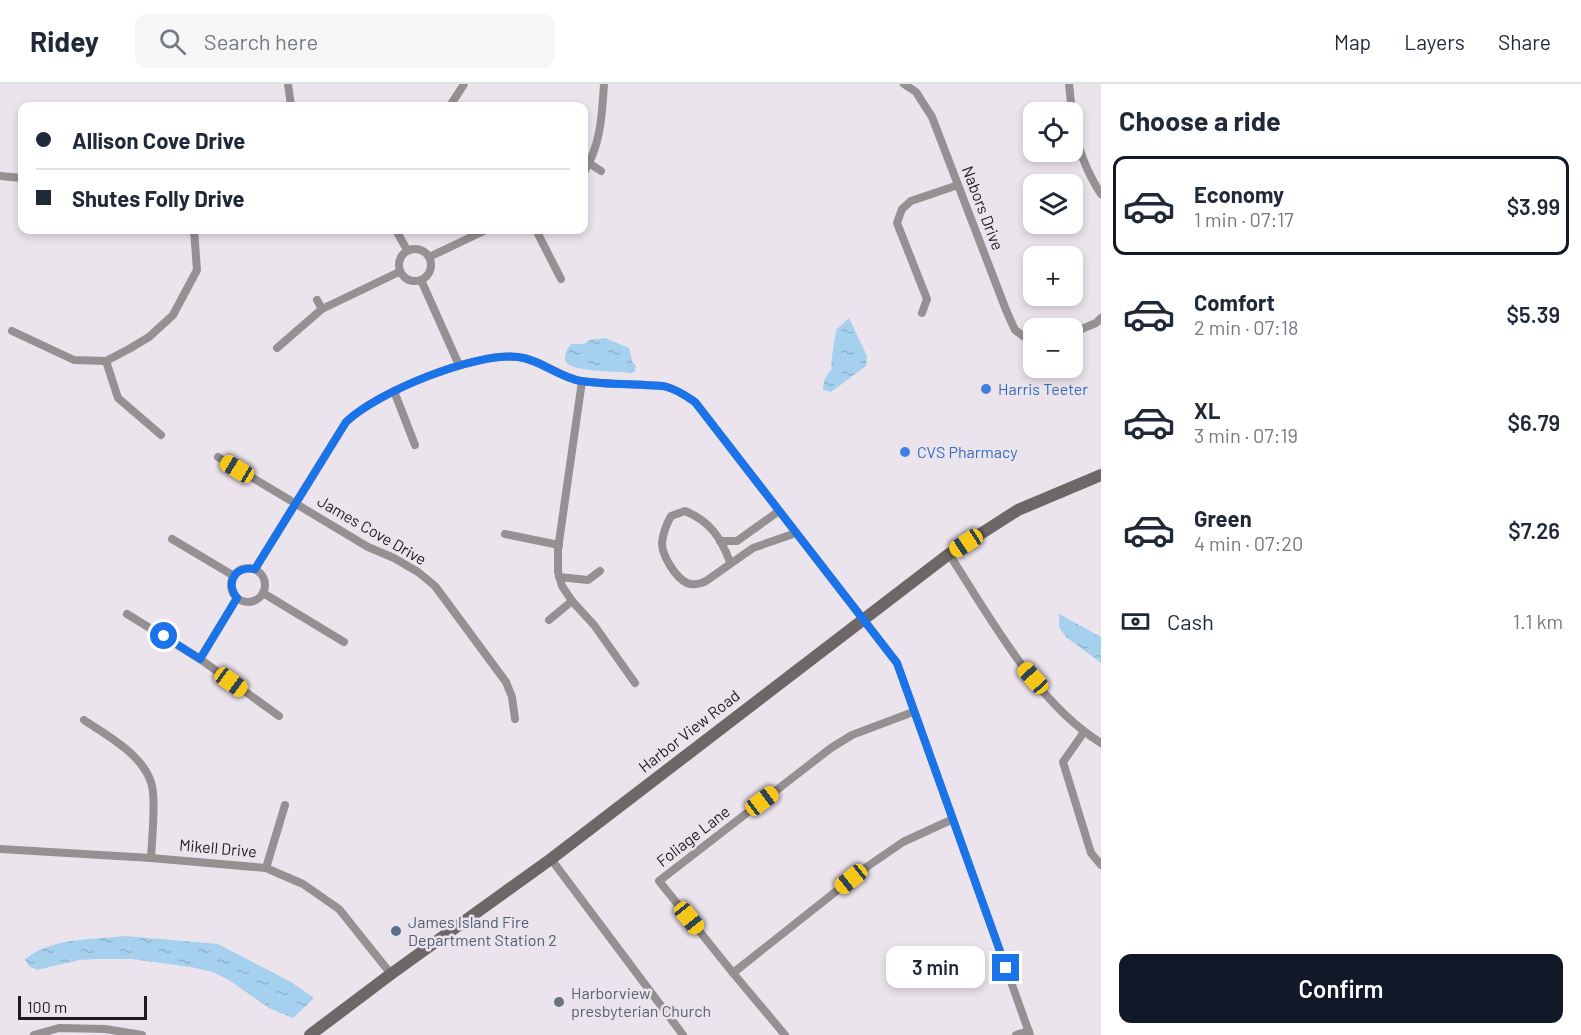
<!DOCTYPE html>
<meta charset="utf-8">
<style>
body{margin:0;font-family:Barlow,sans-serif;background:#f6f6f7;color:#1f2937;height:100vh;display:flex;flex-direction:column;font-size:22px;white-space:nowrap}
*{box-sizing:border-box;margin:0}
p{font-size:20px;color:#747a83}
.icon{flex:none;width:33px;height:33px;fill:none;stroke:currentColor;stroke-width:2;stroke-linecap:round;stroke-linejoin:round}
.map{position:relative;flex:1;overflow:hidden}
.panel{display:flex;flex-direction:column;background:#fff;width:480px}
.panel>*{flex:none}
.banner{position:absolute;left:18px;top:18px;width:570px;height:132px;border-radius:12px;box-shadow:0 3px 9px #0003;display:grid;align-content:center;height:132px;padding:0 18px;background:#fff}
.controls{position:absolute;left:1023px;top:18px;display:grid;gap:12px}
.controls a{display:grid;place-items:center;width:60px;height:60px;border-radius:12px;background:#fff;box-shadow:0 3px 9px #0003;font-size:30px}
.scale{position:absolute;left:18px;bottom:15px;width:129px;box-sizing:border-box;padding-left:6px;border:3px solid #1e1b1e;border-top:0;font-size:16px;line-height:21px;white-space:nowrap;color:#1e1b1e;-webkit-text-stroke:4px #ece4ec;paint-order:stroke}
.end{position:absolute;width:27px;height:27px;margin:-14px;border:8px solid #1a73e8;background:#fff;box-shadow:0 0 0 3px #fff}
.from{border-radius:50%}
.bubble{position:absolute;height:42px;border-radius:12px;background:#fff;box-shadow:0 3px 9px #0003;font-size:20px;font-weight:600;line-height:42px;text-align:center}
.car{position:absolute;width:18px;height:36px;margin:-18px -9px;border-radius:8px;box-shadow:0 0 4px 2px #0007;background:linear-gradient(#f5c518 24%,#345 0 40%,#f5c518 0 76%,#345 0 86%,#f5c518 0)}
.banner b{display:flex;align-items:center;gap:21px;height:57px;font-size:22px}
.banner b+b{border-top:2px solid #e0e1e3}
.banner i{width:15px;height:15px;background:#1f2937}
ul{padding:0;list-style:none}
li{display:flex;align-items:center;gap:18px;height:99px;margin:0 12px 9px;padding:0 6px;border:3px solid transparent;border-radius:12px}
li div{flex:1}
li b{display:block;font-size:22px}
li em{font-style:normal;font-weight:600}
li.selected{border-color:#111827}
li>.icon{width:54px;height:54px;stroke-width:1.5}
h2{padding:0 18px;font-size:27px;line-height:72px}
.pay{display:flex;align-items:center;gap:15px;height:66px;padding:0 18px;font-size:22px}
.pay p{margin-inline-start:auto}
.cta{display:flex;gap:12px;margin-top:auto;padding:12px 18px}
.cta a{flex:1;height:69px;border-radius:12px;background:#111827;color:#fff;font-size:24px;font-weight:600;line-height:69px;text-align:center}
header{display:flex;align-items:center;gap:36px;box-sizing:border-box;height:84px;padding:0 30px;background:#fff;border-bottom:2px solid #e0e1e3}
header strong{font-size:28px}
nav{display:flex;gap:33px;margin-inline-start:auto;font-size:21px}
.search{width:420px;height:54px;background:#f6f6f7;display:flex;align-items:center;gap:15px;box-sizing:border-box;padding:0 21px;border-radius:12px;color:#747a83;font-size:22px}
main{display:flex;flex:1;min-height:0}
.map>svg:first-child{display:block}
</style>
<header>
<strong>Ridey</strong>
<div class="search"><svg class="icon" aria-label="search" viewBox="0 0 24 24"><circle cx="10" cy="10" r="6"/><path d="M15 15l6 6"/></svg>Search here</div>
<nav><a>Map</a><a>Layers</a><a>Share</a></nav>
</header>
<main>
<div class="map">
<svg width="1101" height="951" viewBox="0 0 1101 951">
<defs>
<pattern id="water-ripples" width="26" height="14" patternUnits="userSpaceOnUse" patternTransform="scale(1.5)"><rect width="26" height="14" fill="#a5d0ee"/><path d="M2 4q2-2 4 0t4 0M15 11q2-2 4 0t4 0" fill="none" stroke="#8eb2cc"/></pattern>
</defs>
<rect width="100%" height="100%" fill="#ece4ec"/>
<g fill="url(#water-ripples)">
<path d="M849,234L867,272L866,282L831,308L823,306C823,296 826,292 832,285C830,279 835,255 836,246Z"/>
<path d="M605,254L629,264L633,280L636,281L635,288L631,289C618,287 571,288 566,278C563,272 567,265 571,260H584L590,256Z"/>
<polygon points="1059,530 1101,553 1101,579 1066,553 1059,543"/>
<path d="M125,852L218,860L291,898L314,914L293,934L269,924L229,896L213,888L191,883L131,875H97L79,876L37,886L29,882L25,875C53,853 92,856 125,852Z"/>
</g>
<g fill="none" stroke-linecap="round" stroke-linejoin="round">
<g stroke="#959091" stroke-width="8">
<polyline points="288,0 291,22"/>
<polyline points="904,0 916,8 932,33 1006,226 1015,246 1030,257 1034,257"/>
<polyline points="1069,0 1072,28"/>
<polyline points="450,22 464,0"/>
<path d="M1072,35C1076,60 1087,89 1101,110"/>
<polyline points="589,79 601,87"/>
<path d="M584,88C601,60 602,31 604,0"/>
<polyline points="0,92 22,94"/>
<polyline points="396,146 407,166"/>
<polyline points="536,146 561,195"/>
<circle cx="415" cy="181" r="16"/>
<polyline points="429,173 486,146"/>
<polyline points="421,196 459,281"/>
<polyline points="317,216 322,225"/>
<polyline points="922,229 927,215 897,139 902,125 911,117 958,101"/>
<polyline points="12,247 74,276 106,277 129,265 149,253 173,231 197,186 194,146"/>
<polyline points="1072,249 1096,239 1101,234"/>
<polyline points="277,264 322,225 399,188"/>
<polyline points="106,277 118,314 161,351"/>
<polyline points="582,297 558,465 558,488 562,502 572,517 594,541 635,599"/>
<polyline points="394,307 415,361"/>
<polyline points="218,373 368,463 394,474 418,488 435,502 506,598 512,613 515,635"/>
<polyline points="505,450 559,461"/>
<polyline points="172,455 234,492"/>
<polyline points="720,457 737,457 779,427"/>
<path d="M949,470C990,533 1036,619 1101,659"/>
<path d="M730,478C721,454 710,437 685,427L671,432C666,441 663,449 662,459C662,472 676,494 687,499C694,502 700,500 706,497L753,464L796,449"/>
<circle cx="248" cy="501" r="17"/>
<path d="M255,485L346,338C377,308 475,268 518,273C541,275 558,293 581,297C602,300 624,300 645,301C652,302 660,301 667,303C678,306 686,312 695,318L897,579L1030,951"/>
<polyline points="559,493 588,496 600,487"/>
<polyline points="263,509 344,558"/>
<polyline points="127,530 200,575 279,632"/>
<polyline points="549,536 572,517"/>
<polyline points="200,575 237,514"/>
<path d="M84,636C109,653 150,674 153,708C155,729 152,753 151,774"/>
<polyline points="1084,648 1063,678 1091,769 1101,781"/>
<polyline points="0,765 151,774 266,784 303,800 339,825 391,890"/>
<polyline points="551,775 683,951"/>
<polyline points="266,784 285,721"/>
<polyline points="733,889 868,782 903,758 953,735"/>
<polyline points="34,951 59,944 105,945 142,951"/>
<polyline points="785,951 733,889 659,797 831,664 852,651 913,628"/>
<polyline points="1016,951 1029,947"/>
</g>
<polyline stroke="#6e6768" stroke-width="12" points="310,951 391,890 551,775 949,470 1018,426 1101,391"/>
</g>
<g fill="none" stroke-linecap="round" stroke-linejoin="round">
<path stroke="#1a73e8" stroke-width="8" d="M164,552L200,575L237,514C225,498 235,482 255,485L346,338C377,308 475,268 518,273C541,276 558,293 581,297C602,300 624,300 645,301C652,302 660,301 667,303C678,306 686,312 695,318L897,579L1006,884"/>
</g>
<g fill="#3f7fe0" stroke="#ece4ec" stroke-width="2">
<circle cx="986" cy="305" r="6"/>
<circle cx="905" cy="368" r="6"/>
</g>
<circle fill="#5c6f8a" stroke="#ece4ec" stroke-width="2" cx="396" cy="847" r="6"/>
<circle fill="#6b7280" stroke="#ece4ec" stroke-width="2" cx="559" cy="918" r="6"/>
<g text-anchor="middle" stroke-width="5" stroke-linejoin="round" paint-order="stroke">
<g font-size="16" fill="#1e1b1e" stroke="#ece4ec">
<text transform="translate(983 124) rotate(69)" y="6">Nabors Drive</text>
<text transform="translate(372 446) rotate(30)" y="6">James Cove Drive</text>
<text transform="translate(689 647) rotate(-38)" y="6">Harbor View Road</text>
<text transform="translate(693 752) rotate(-38)" y="6">Foliage Lane</text>
<text transform="translate(218 764) rotate(5)" y="6">Mikell Drive</text>
</g>
<g font-size="16" fill="#366cbe" stroke="#ece4ec" text-anchor="start">
<text x="998" y="311">Harris Teeter</text>
<text x="917" y="374">CVS Pharmacy</text>
</g>
<g font-size="16" fill="#4e5e75" stroke="#ece4ec" text-anchor="start">
<text x="408" y="844">James Island Fire<tspan x="408" dy="18">Department Station 2</tspan></text>
</g>
<g font-size="16" fill="#5b616d" stroke="#ece4ec" text-anchor="start">
<text x="571" y="915">Harborview<tspan x="571" dy="18">presbyterian Church</tspan></text>
</g>
</g>
</svg>
<div class="controls">
<a><svg class="icon" aria-label="locate" viewBox="0 0 24 24"><circle cx="12" cy="12" r="6"/><path d="M12 2v4M12 18v4M2 12h4M18 12h4"/></svg></a>
<a><svg class="icon" aria-label="layers" viewBox="0 0 24 24"><path d="M12 4l9 5-9 5-9-5zM3 14l9 5 9-5"/></svg></a>
<a>+</a>
<a>−</a>
</div>
<div class="scale">100 m</div>
<i class="end from" style="left:164px;top:552px"></i>
<i class="end" style="left:1006px;top:884px"></i>
<div class="bubble" style="left:886px;top:862px;width:99px">3 min</div>
<i class="car" style="left:237px;top:385px;rotate:301deg"></i>
<i class="car" style="left:966px;top:459px;rotate:237deg"></i>
<i class="car" style="left:1033px;top:594px;rotate:318deg"></i>
<i class="car" style="left:231px;top:598px;rotate:126deg"></i>
<i class="car" style="left:762px;top:717px;rotate:53deg"></i>
<i class="car" style="left:851px;top:795px;rotate:231deg"></i>
<i class="car" style="left:689px;top:834px;rotate:141deg"></i>
<div class="banner">
<b><i class="from"></i>Allison Cove Drive</b>
<b><i></i>Shutes Folly Drive</b>
</div>
</div>
<section class="panel">
<h2>Choose a ride</h2>
<ul>
<li class="selected"><svg class="icon" aria-label="car" viewBox="0 0 24 24"><path d="M5 17H2v-5l4-1 3-4h7l3 4 3 1v5h-3M9 17h6M6 11h13"/><circle cx="7" cy="17" r="2"/><circle cx="17" cy="17" r="2"/></svg><div><b>Economy</b><p>1 min · 07:17</p></div><em>$3.99</em></li>
<li><svg class="icon" aria-label="car" viewBox="0 0 24 24"><path d="M5 17H2v-5l4-1 3-4h7l3 4 3 1v5h-3M9 17h6M6 11h13"/><circle cx="7" cy="17" r="2"/><circle cx="17" cy="17" r="2"/></svg><div><b>Comfort</b><p>2 min · 07:18</p></div><em>$5.39</em></li>
<li><svg class="icon" aria-label="car" viewBox="0 0 24 24"><path d="M5 17H2v-5l4-1 3-4h7l3 4 3 1v5h-3M9 17h6M6 11h13"/><circle cx="7" cy="17" r="2"/><circle cx="17" cy="17" r="2"/></svg><div><b>XL</b><p>3 min · 07:19</p></div><em>$6.79</em></li>
<li><svg class="icon" aria-label="car" viewBox="0 0 24 24"><path d="M5 17H2v-5l4-1 3-4h7l3 4 3 1v5h-3M9 17h6M6 11h13"/><circle cx="7" cy="17" r="2"/><circle cx="17" cy="17" r="2"/></svg><div><b>Green</b><p>4 min · 07:20</p></div><em>$7.26</em></li>
</ul>
<div class="pay"><svg class="icon" aria-label="cash" viewBox="0 0 24 24"><path d="M3 7h18v10H3z"/><circle cx="12" cy="12" r="2"/></svg>Cash<p>1.1 km</p></div>
<div class="cta"><a>Confirm</a></div>
</section>
</main>
